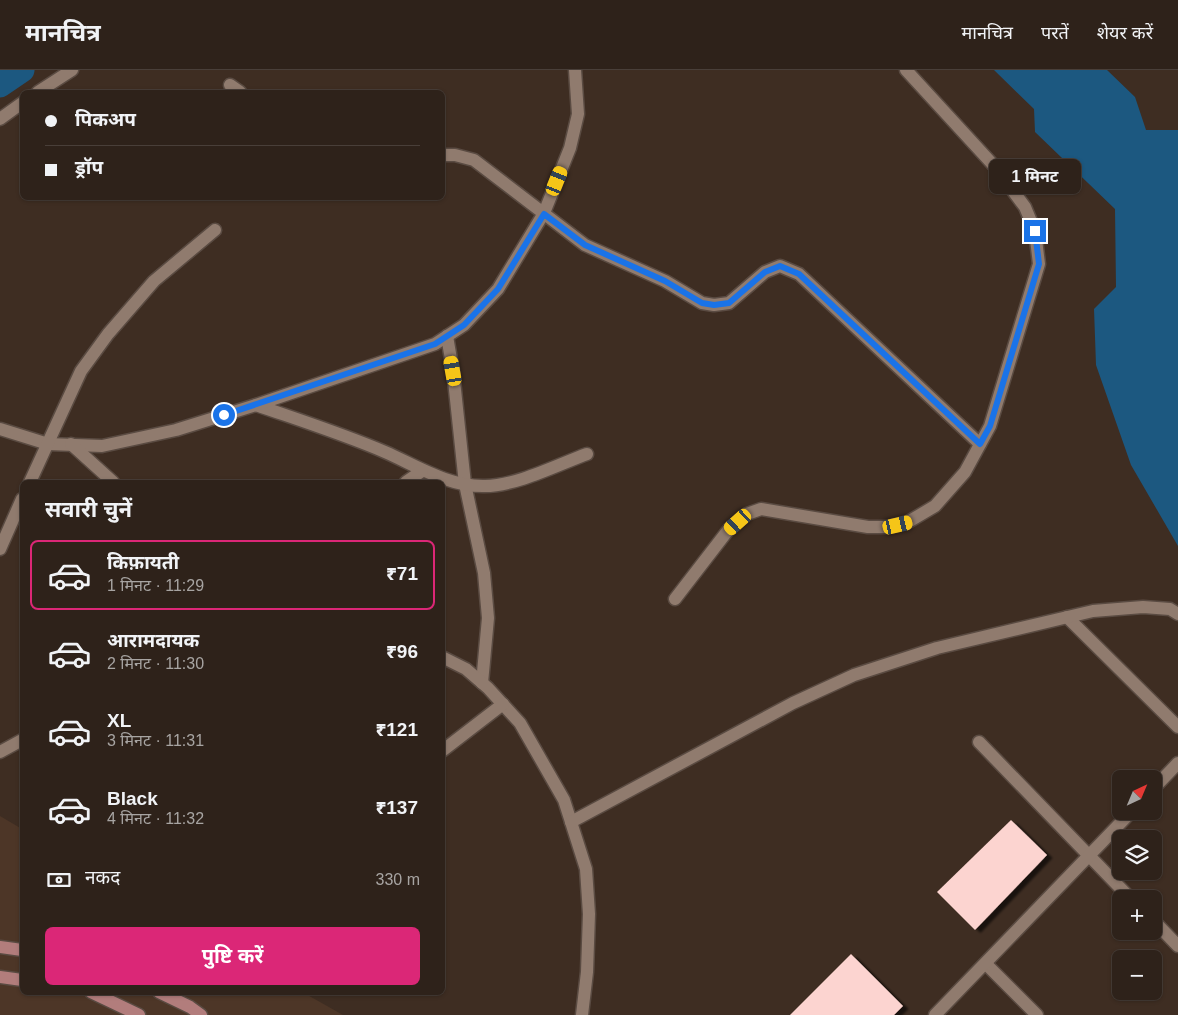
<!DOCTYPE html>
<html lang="hi">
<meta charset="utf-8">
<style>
body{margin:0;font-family:Helvetica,"Noto Sans Devanagari",sans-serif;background:#3a2f27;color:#f1f3f6;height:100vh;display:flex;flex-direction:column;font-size:19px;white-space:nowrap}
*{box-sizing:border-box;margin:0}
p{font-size:16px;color:#a7a4a2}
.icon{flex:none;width:28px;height:28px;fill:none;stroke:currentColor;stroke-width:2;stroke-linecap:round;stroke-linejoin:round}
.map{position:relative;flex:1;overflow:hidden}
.panel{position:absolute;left:20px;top:410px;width:425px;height:515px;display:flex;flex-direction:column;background:#2e221a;border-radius:8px;box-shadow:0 1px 4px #0004,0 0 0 1px #493f39}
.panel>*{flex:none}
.banner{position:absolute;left:20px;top:20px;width:425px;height:110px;border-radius:8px;box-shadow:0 1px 4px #0004,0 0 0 1px #493f39;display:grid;align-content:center;height:110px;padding:0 25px;background:#2e221a}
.needle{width:32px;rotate:44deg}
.controls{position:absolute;left:1112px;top:700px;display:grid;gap:10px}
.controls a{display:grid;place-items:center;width:50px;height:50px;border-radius:8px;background:#2e221a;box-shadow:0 1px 4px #0004,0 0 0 1px #493f39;font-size:25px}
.end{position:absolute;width:22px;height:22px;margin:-11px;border:6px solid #1a73e8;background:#fff;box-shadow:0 0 0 2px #fff}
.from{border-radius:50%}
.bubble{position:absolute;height:35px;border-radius:8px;background:#2e221a;box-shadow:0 1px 4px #0004,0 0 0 1px #493f39;font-size:16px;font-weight:700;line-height:35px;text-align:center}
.car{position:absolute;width:15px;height:30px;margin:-15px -8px;border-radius:6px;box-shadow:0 0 4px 1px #0007;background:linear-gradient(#f5c518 24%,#345 0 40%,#f5c518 0 76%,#345 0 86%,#f5c518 0)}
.banner b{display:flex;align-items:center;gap:18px;height:48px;font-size:19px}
.banner b+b{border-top:1px solid #493f39}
.banner i{width:12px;height:12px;background:#f1f3f6}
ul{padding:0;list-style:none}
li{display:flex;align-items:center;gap:15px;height:70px;margin:0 10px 8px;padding:0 15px;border:2px solid transparent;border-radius:8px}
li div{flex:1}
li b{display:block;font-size:19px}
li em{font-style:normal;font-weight:700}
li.current{border-color:#db2777}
li>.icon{width:45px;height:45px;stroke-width:1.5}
h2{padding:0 25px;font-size:22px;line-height:60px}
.pay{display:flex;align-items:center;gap:12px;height:55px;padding:0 25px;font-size:19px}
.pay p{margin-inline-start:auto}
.button{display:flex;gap:10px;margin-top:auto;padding:10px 25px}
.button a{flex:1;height:58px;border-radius:8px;background:#db2777;color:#fff;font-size:20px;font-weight:700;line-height:58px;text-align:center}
header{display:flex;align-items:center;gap:30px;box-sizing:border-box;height:70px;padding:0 25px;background:#2e221a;border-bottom:1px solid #493f39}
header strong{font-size:24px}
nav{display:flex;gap:28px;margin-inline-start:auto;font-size:18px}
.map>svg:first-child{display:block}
</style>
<header>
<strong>मानचित्र</strong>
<nav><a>मानचित्र</a><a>परतें</a><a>शेयर करें</a></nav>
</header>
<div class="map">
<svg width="1178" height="945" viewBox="0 0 1178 945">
<defs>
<filter id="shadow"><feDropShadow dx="5.5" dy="3" stdDeviation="1" flood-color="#0009"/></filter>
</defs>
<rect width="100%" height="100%" fill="#3e2d22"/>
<polygon fill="#4d3627" points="0,746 22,759 22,922 304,923 343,945 0,945"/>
<polygon fill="#1c5880" points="994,0 1107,0 1135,27 1146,60 1178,60 1178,476 1131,395 1096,295 1094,239 1116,217 1115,139 1035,62 1034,39"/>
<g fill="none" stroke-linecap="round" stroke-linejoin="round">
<polyline stroke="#1c5880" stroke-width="25" points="0,15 22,0"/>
</g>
<g fill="#fcd4d0" filter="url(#shadow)">
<polygon points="1011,750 1047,785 975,860 937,822"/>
<polygon points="851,884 903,936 894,945 790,945"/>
</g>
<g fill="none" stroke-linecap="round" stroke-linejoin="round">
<defs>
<g id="minor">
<polyline points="230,15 240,22"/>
<polyline points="38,22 72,0"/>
<polyline points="0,49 22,33"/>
<polyline points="442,85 455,85 474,90 585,175 665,211 702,233 714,235 729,233 765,202 780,196 799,204 980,374"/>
<polyline points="447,266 453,301 465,414 484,503 488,548 482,613"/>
<path d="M256,335C299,350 343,364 385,382C417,396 449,417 485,416C516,416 557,395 587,384"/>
<polyline points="0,359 48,374 102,376 176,360 256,335 435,274 464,255 498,219 544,143 570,78 578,44 575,0"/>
<polyline points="71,374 113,412"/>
<polyline points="30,412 81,301 108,264 154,211 215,160"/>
<polyline points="406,412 422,401"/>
<polyline points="0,479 22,429"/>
<polyline points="675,529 729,459 747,444 761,439 868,457 888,457 908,452 935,436 965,402 990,356 1039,194 1035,161 1025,137 996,98 906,0"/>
<polyline points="1067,547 1178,657"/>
<polyline points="442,587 466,599 488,618 520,653 564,730 586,799 589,844 587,902 582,945"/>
<polyline points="979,672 1131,829"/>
<polyline points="442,681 503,634"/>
<polyline points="0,682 22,670"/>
<polyline points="1154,718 1178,693"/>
<polyline points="571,752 793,633 854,605 937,578 1093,541 1143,537 1170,539 1178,544"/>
<polyline points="1154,851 1178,876"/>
<polyline points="986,894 1037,945"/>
<polyline points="935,945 1132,741"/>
</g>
<g id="major">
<polyline points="0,877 22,880"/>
<polyline points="0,907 22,910"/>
<polyline points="91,922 139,945"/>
<polyline points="159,922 190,937 201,945"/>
</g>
</defs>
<use href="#minor" stroke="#5a4b42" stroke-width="15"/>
<use href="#major" stroke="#5a4b42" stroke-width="15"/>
<use href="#minor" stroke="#907b6e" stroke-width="12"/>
<use href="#major" stroke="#b27d7c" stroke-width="12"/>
</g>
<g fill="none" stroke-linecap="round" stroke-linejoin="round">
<polyline stroke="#1a73e8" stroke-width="6" points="224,345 435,274 464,255 498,219 544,144 585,175 665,211 702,233 714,235 729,233 765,202 780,196 799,204 980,374 990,356 1039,194 1035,161"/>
</g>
</svg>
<div class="controls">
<a><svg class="needle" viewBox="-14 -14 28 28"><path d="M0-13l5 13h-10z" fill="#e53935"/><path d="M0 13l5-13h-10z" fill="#a7a4a2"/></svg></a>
<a><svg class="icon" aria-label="layers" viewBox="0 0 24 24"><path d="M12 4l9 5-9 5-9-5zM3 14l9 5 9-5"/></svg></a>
<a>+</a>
<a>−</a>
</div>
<i class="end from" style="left:224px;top:345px"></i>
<i class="end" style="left:1035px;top:161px"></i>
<div class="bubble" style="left:989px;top:89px;width:92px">1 मिनट</div>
<i class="car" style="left:557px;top:111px;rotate:22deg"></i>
<i class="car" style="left:453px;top:301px;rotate:350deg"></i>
<i class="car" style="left:738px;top:452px;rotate:228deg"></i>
<i class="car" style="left:898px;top:455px;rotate:77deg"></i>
<div class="banner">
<b><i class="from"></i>पिकअप</b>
<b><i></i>ड्रॉप</b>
</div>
<section class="panel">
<h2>सवारी चुनें</h2>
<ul>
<li class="current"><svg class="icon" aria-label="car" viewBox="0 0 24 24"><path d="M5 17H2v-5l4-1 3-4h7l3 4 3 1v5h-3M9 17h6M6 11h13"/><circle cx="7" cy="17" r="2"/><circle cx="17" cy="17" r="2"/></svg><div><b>किफ़ायती</b><p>1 मिनट · 11:29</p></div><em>₹71</em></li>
<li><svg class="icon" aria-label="car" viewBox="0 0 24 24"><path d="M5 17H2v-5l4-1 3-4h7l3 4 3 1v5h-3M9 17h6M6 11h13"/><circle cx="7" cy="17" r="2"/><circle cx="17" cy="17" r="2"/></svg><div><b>आरामदायक</b><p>2 मिनट · 11:30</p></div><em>₹96</em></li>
<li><svg class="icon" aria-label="car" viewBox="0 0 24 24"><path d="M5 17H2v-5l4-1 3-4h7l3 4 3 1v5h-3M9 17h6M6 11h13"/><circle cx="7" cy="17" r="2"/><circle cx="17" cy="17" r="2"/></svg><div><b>XL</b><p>3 मिनट · 11:31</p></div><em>₹121</em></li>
<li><svg class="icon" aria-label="car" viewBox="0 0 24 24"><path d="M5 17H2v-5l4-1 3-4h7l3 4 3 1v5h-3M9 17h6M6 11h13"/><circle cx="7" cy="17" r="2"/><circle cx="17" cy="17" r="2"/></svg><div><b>Black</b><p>4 मिनट · 11:32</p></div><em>₹137</em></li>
</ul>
<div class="pay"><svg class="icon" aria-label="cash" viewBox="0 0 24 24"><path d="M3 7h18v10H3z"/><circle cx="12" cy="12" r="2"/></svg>नकद<p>330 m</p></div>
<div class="button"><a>पुष्टि करें</a></div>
</section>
</div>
